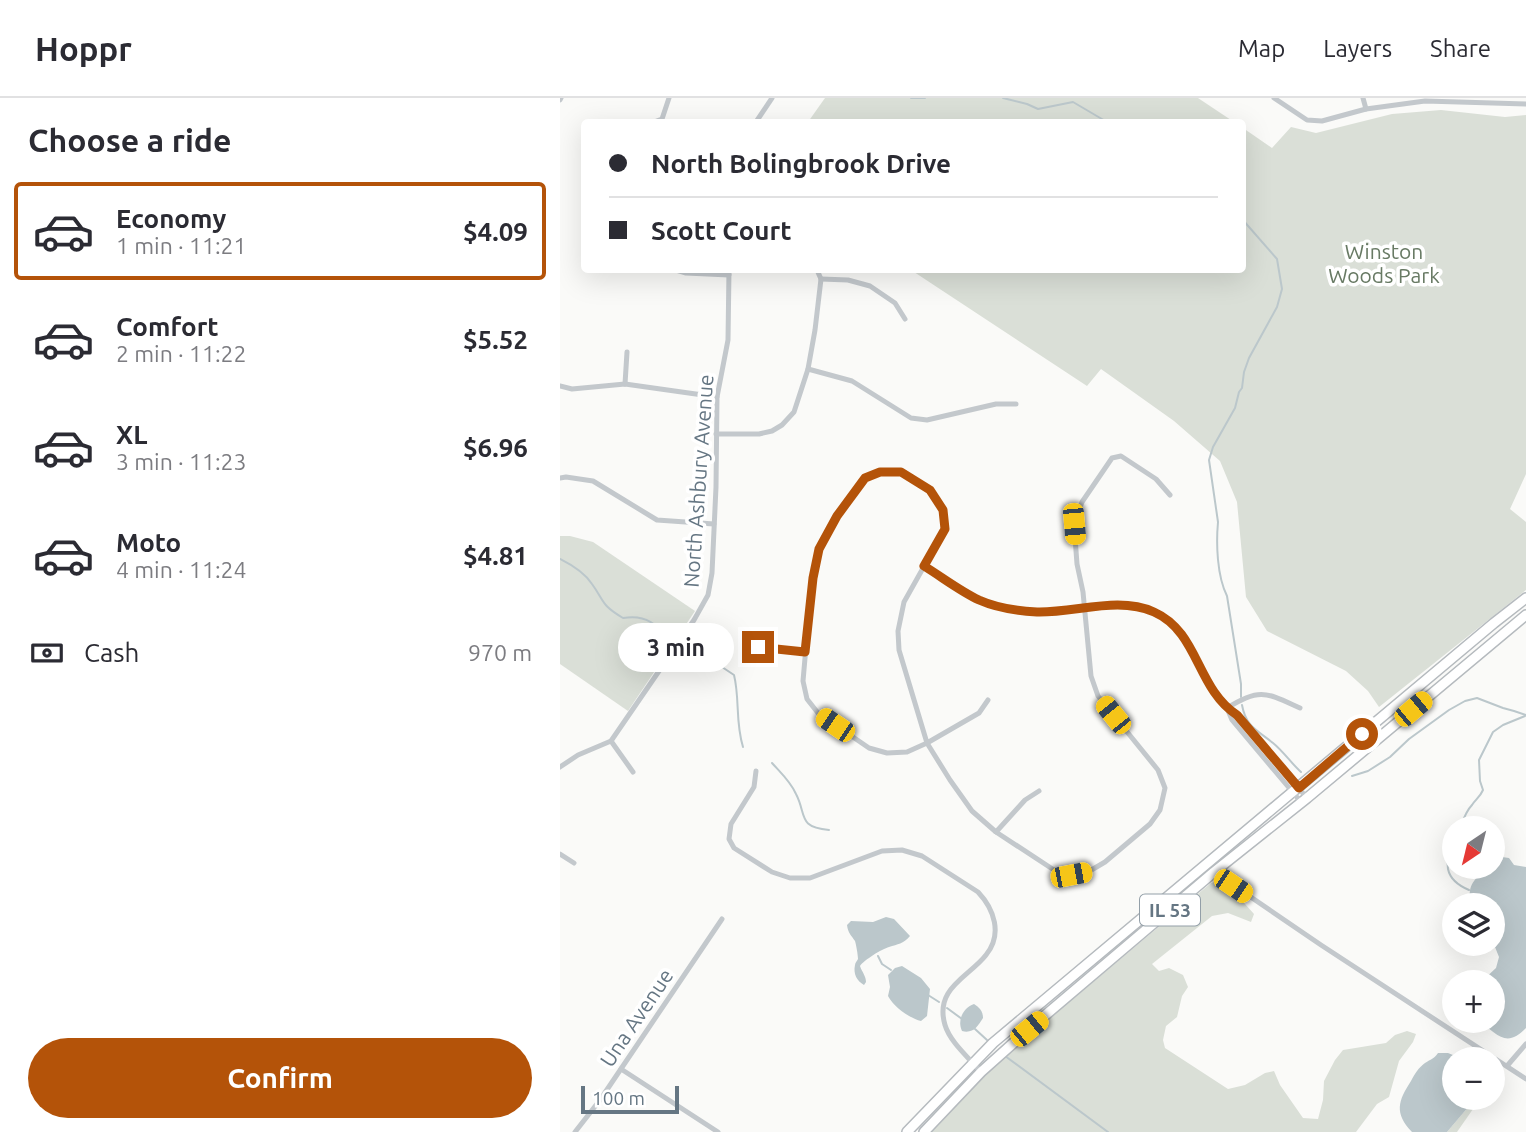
<!DOCTYPE html>
<meta charset="utf-8">
<style>
body{margin:0;font-family:Ubuntu,sans-serif;background:#f2f2f3;color:#2b2b33;height:100vh;display:flex;flex-direction:column;font-size:26px;white-space:nowrap}
*{box-sizing:border-box;margin:0}
p{font-size:23px;color:#7c7c81}
.icon{flex:none;width:38px;height:38px;fill:none;stroke:currentColor;stroke-width:2;stroke-linecap:round;stroke-linejoin:round}
.map{position:relative;flex:1;overflow:hidden}
.details{display:flex;flex-direction:column;background:#fff;width:560px}
.details>*{flex:none}
.hud{position:absolute;left:21px;top:21px;width:665px;height:154px;border-radius:7px;box-shadow:0 7px 28px #0002;display:grid;align-content:center;height:154px;padding:0 28px;background:#fff}
.needle{width:46px;rotate:215deg}
.tools{position:absolute;left:882px;top:718px;display:grid;gap:14px}
.tools a{display:grid;place-items:center;width:63px;height:63px;border-radius:50%;background:#fff;box-shadow:0 7px 28px #0002;font-size:35px}
.scale{position:absolute;left:21px;bottom:18px;width:98px;box-sizing:border-box;padding-left:7px;border:4px solid #657683;border-top:0;font-size:19px;line-height:24px;white-space:nowrap;color:#657683;-webkit-text-stroke:5px #fff;paint-order:stroke}
.end{position:absolute;width:32px;height:32px;margin:-16px;border:9px solid #b45309;background:#fff;box-shadow:0 0 0 4px #fff}
.from{border-radius:50%}
.bubble{position:absolute;height:49px;border-radius:24px;background:#fff;box-shadow:0 7px 28px #0002;font-size:23px;font-weight:600;line-height:49px;text-align:center}
.car{position:absolute;width:21px;height:42px;margin:-21px -10px;border-radius:9px;box-shadow:0 0 5px 2px #0007;background:linear-gradient(#f5c518 24%,#345 0 40%,#f5c518 0 76%,#345 0 86%,#f5c518 0)}
.hud b{display:flex;align-items:center;gap:24px;height:66px;font-size:26px}
.hud b+b{border-top:2px solid #e1e1e2}
.hud i{width:18px;height:18px;background:#2b2b33}
ul{padding:0;list-style:none}
li{display:flex;align-items:center;gap:21px;height:98px;margin:0 14px 10px;padding:0 14px;border:4px solid transparent;border-radius:7px}
li div{flex:1}
li b{display:block;font-size:26px}
li em{font-style:normal;font-weight:600}
li.on{border-color:#b45309}
li>.icon{width:63px;height:63px;stroke-width:1.5}
h2{padding:0 28px;font-size:32px;line-height:84px}
.pay{display:flex;align-items:center;gap:18px;height:77px;padding:0 28px;font-size:26px}
.pay p{margin-inline-start:auto}
.action{display:flex;gap:14px;margin-top:auto;padding:14px 28px}
.action a{flex:1;height:80px;border-radius:42px;background:#b45309;color:#fff;font-size:28px;font-weight:600;line-height:80px;text-align:center}
header{display:flex;align-items:center;gap:42px;box-sizing:border-box;height:98px;padding:0 35px;background:#fff;border-bottom:2px solid #e1e1e2}
header strong{font-size:33px}
nav{display:flex;gap:38px;margin-inline-start:auto;font-size:24px}
main{display:flex;flex:1;min-height:0}
.map>svg:first-child{display:block}
</style>
<header>
<strong>Hoppr</strong>
<nav><a>Map</a><a>Layers</a><a>Share</a></nav>
</header>
<main>
<section class="details">
<h2>Choose a ride</h2>
<ul>
<li class="on"><svg class="icon" aria-label="car" viewBox="0 0 24 24"><path d="M5 17H2v-5l4-1 3-4h7l3 4 3 1v5h-3M9 17h6M6 11h13"/><circle cx="7" cy="17" r="2"/><circle cx="17" cy="17" r="2"/></svg><div><b>Economy</b><p>1 min · 11:21</p></div><em>$4.09</em></li>
<li><svg class="icon" aria-label="car" viewBox="0 0 24 24"><path d="M5 17H2v-5l4-1 3-4h7l3 4 3 1v5h-3M9 17h6M6 11h13"/><circle cx="7" cy="17" r="2"/><circle cx="17" cy="17" r="2"/></svg><div><b>Comfort</b><p>2 min · 11:22</p></div><em>$5.52</em></li>
<li><svg class="icon" aria-label="car" viewBox="0 0 24 24"><path d="M5 17H2v-5l4-1 3-4h7l3 4 3 1v5h-3M9 17h6M6 11h13"/><circle cx="7" cy="17" r="2"/><circle cx="17" cy="17" r="2"/></svg><div><b>XL</b><p>3 min · 11:23</p></div><em>$6.96</em></li>
<li><svg class="icon" aria-label="car" viewBox="0 0 24 24"><path d="M5 17H2v-5l4-1 3-4h7l3 4 3 1v5h-3M9 17h6M6 11h13"/><circle cx="7" cy="17" r="2"/><circle cx="17" cy="17" r="2"/></svg><div><b>Moto</b><p>4 min · 11:24</p></div><em>$4.81</em></li>
</ul>
<div class="pay"><svg class="icon" aria-label="cash" viewBox="0 0 24 24"><path d="M3 7h18v10H3z"/><circle cx="12" cy="12" r="2"/></svg>Cash<p>970 m</p></div>
<div class="action"><a>Confirm</a></div>
</section>
<div class="map">
<svg width="966" height="1034" viewBox="0 0 966 1034">
<rect width="100%" height="100%" fill="#fafaf8"/>
<g fill="#dadfd7">
<polygon points="265,0 638,0 674,24 248,24"/>
<polygon points="881,12 945,19 966,17 966,376 950,411 966,424 966,492 819,609 808,593 786,573 707,533 686,499 677,404 660,363 614,323 541,271 527,288 351,172 682,172 683,30 712,50 731,29 756,35 832,16"/>
<polygon points="0,438 10,438 33,444 135,513 68,613 0,566"/>
<polygon points="655,784 660,787 660,788 677,797 694,816 691,824 668,815 652,818 592,866 599,873 609,870 623,877 628,889 622,898 617,919 606,928 603,942 605,950 668,991 685,987 705,975 714,973 720,987 743,1020 758,1021 763,1002 764,983 775,962 783,952 826,945 835,937 847,933 856,936 853,944 839,963 829,999 817,1006 796,1034 370,1034 378,1024 438,963 511,899 514,900 651,785"/>
<polygon points="910,1007 913,1011 897,1034 887,1034"/>
</g>
<g fill="#bbc7cb">
<path d="M942,759L949,760L954,767L966,769V930C946,951 937,936 918,922H933V884H921L936,870L939,859L933,844V807H914L910,803C908,784 916,781 929,768H933V765Z"/>
<path d="M326,819L334,821L350,838C343,846 338,846 329,849C322,851 304,862 300,868C302,874 306,878 306,884L304,887C297,883 293,876 295,867C295,865 297,863 298,861C298,857 296,846 295,843C291,837 288,835 287,827L291,823L313,824Z"/>
<path d="M342,868L361,880L370,891L367,918L361,923C349,920 334,909 328,898L330,889L328,877L335,870Z"/>
<path d="M414,906C419,909 423,913 423,920C418,928 413,936 402,933C397,922 403,910 414,906Z"/>
<path d="M878,955H888L903,961H894V999L914,1000L910,1007L887,1034H852C834,1015 838,1003 851,983C854,977 859,969 865,965C871,961 874,961 878,955Z"/>
</g>
<g fill="none" stroke-linecap="round" stroke-linejoin="round">
<g stroke="#bbc7cb" stroke-width="2">
<polyline points="351,0 365,0"/>
<polyline points="443,0 467,6 478,11 513,4 547,24"/>
<path d="M0,461C12,467 24,474 32,486C45,504 41,507 63,520C80,517 94,521 104,538C106,541 108,545 111,548"/>
<path d="M119,555L134,561L153,563L174,577C180,601 175,623 183,649"/>
<path d="M681,599V586L667,498C657,478 656,446 658,424L649,362L653,349L675,310L679,294L682,290L684,274L689,260L717,209L722,191L717,161L682,121"/>
<path d="M682,607C686,629 697,632 713,645C723,653 731,665 741,674"/>
<path d="M212,665C221,675 231,684 236,696C247,717 237,729 269,732"/>
<polyline points="792,678 808,673 830,659 849,641 889,612 905,603 917,600 943,610 954,613 966,617"/>
<path d="M900,730C903,722 906,713 912,707C916,701 920,699 923,692L920,683L919,662L933,634L943,627L965,618"/>
<path d="M894,741C884,764 883,781 909,792"/>
<polyline points="318,858 322,866 331,872"/>
<polyline points="368,897 379,904"/>
<polyline points="387,910 402,921"/>
<polyline points="415,931 427,942"/>
<polyline points="445,958 548,1034"/>
</g>
<defs>
<g id="primary">
<polyline points="347,1034 433,945 934,525 966,500"/>
<polyline points="364,1034 421,974 469,931 654,774 747,700 966,517"/>
</g>
</defs>
<use href="#primary" stroke="#b5babe" stroke-width="12"/>
<g stroke="#c3c8cc" stroke-width="5">
<polyline points="714,0 747,22 762,23 806,11 865,3 966,6"/>
<polyline points="803,0 806,11"/>
<polyline points="0,2 1,0"/>
<polyline points="94,24 102,21 109,0"/>
<polyline points="196,24 212,0"/>
<polyline points="116,172 126,175 169,177"/>
<polyline points="261,181 288,182 310,188 335,205 345,221"/>
<polyline points="248,271 292,283 351,320 367,322 436,306 456,306"/>
<polyline points="65,286 67,254"/>
<polyline points="0,288 12,291 65,286 157,299"/>
<polyline points="156,336 199,336 212,333 222,327 234,314 248,271 255,232 261,181 257,172"/>
<polyline points="0,380 6,379 33,383 97,422 154,426"/>
<path d="M364,468C391,485 418,506 450,511C475,515 501,513 525,510C550,508 571,504 594,514C638,534 636,590 677,617L747,700"/>
<polyline points="186,558 198,549 245,554"/>
<polyline points="428,602 419,615 367,645 347,654 327,655 309,650 258,615 247,601 243,583 252,480 259,451 277,418 305,380 320,374 341,374 370,392 383,412 385,431 344,504 338,533 339,552 367,645 390,682 412,713 436,734 494,772 511,777 528,774 545,764 590,726 600,712 605,690 598,672 538,598 531,578 523,494 517,466 514,426 522,404 552,360 561,358 596,381 610,397"/>
<polyline points="667,610 672,622 741,704"/>
<path d="M667,610C700,589 707,595 740,610"/>
<polyline points="51,643 73,674"/>
<polyline points="0,669 18,657 51,643 134,522 148,497 152,475 156,389 157,299 168,242 169,172"/>
<path d="M196,673L194,689L171,726L169,741L174,750L212,774L230,780H250L322,753L342,752L362,758L418,794C434,811 443,836 426,857C409,879 374,890 385,927C390,944 409,960 421,974"/>
<polyline points="436,734 465,702 479,693"/>
<polyline points="0,756 14,765"/>
<polyline points="654,774 761,847 966,981"/>
<polyline points="947,968 966,946"/>
<polyline points="61,971 158,1034"/>
<polyline points="15,1034 40,1002 162,821"/>
</g>
<use href="#primary" stroke="#fff" stroke-width="9"/>
</g>
<g fill="none" stroke-linecap="round" stroke-linejoin="round">
<path stroke="#b45309" stroke-width="9" d="M198,549L245,554L253,480L259,451L277,418L305,380L320,374H341L370,392L383,412L385,431L364,468C382,479 400,493 419,502C437,510 458,513 477,514C516,515 558,498 594,514C639,534 636,590 677,617L739,690L802,636"/>
</g>
<g text-anchor="middle" stroke-width="7" stroke-linejoin="round" paint-order="stroke">
<rect fill="#fff" stroke="#939fa8" stroke-width="2" x="580" y="796.5" width="60" height="31" rx="5"/>
<g font-size="19" font-weight="bold" fill="#657683">
<text x="610" y="819">IL 53</text>
</g>
<g font-size="21" fill="#687a64" stroke="#fff">
<text x="824" y="161">Winston<tspan x="824" dy="24">Woods Park</tspan></text>
</g>
<g font-size="21" fill="#657683" stroke="#fff">
<text transform="translate(139 383) rotate(-86)" y="7">North Ashbury Avenue</text>
<text transform="translate(77 920) rotate(-56)" y="7">Una Avenue</text>
</g>
</g>
</svg>
<div class="tools">
<a><svg class="needle" viewBox="-14 -14 28 28"><path d="M0-13l5 13h-10z" fill="#e53935"/><path d="M0 13l5-13h-10z" fill="#7c7c81"/></svg></a>
<a><svg class="icon" aria-label="layers" viewBox="0 0 24 24"><path d="M12 4l9 5-9 5-9-5zM3 14l9 5 9-5"/></svg></a>
<a>+</a>
<a>−</a>
</div>
<div class="scale">100 m</div>
<i class="end from" style="left:802px;top:636px"></i>
<i class="end" style="left:198px;top:549px"></i>
<div class="bubble" style="left:58px;top:525px;width:116px">3 min</div>
<i class="car" style="left:514px;top:426px;rotate:175deg"></i>
<i class="car" style="left:853px;top:611px;rotate:50deg"></i>
<i class="car" style="left:553px;top:617px;rotate:321deg"></i>
<i class="car" style="left:275px;top:627px;rotate:304deg"></i>
<i class="car" style="left:511px;top:777px;rotate:79deg"></i>
<i class="car" style="left:673px;top:788px;rotate:124deg"></i>
<i class="car" style="left:469px;top:931px;rotate:51deg"></i>
<div class="hud">
<b><i class="from"></i>North Bolingbrook Drive</b>
<b><i></i>Scott Court</b>
</div>
</div>
</main>
